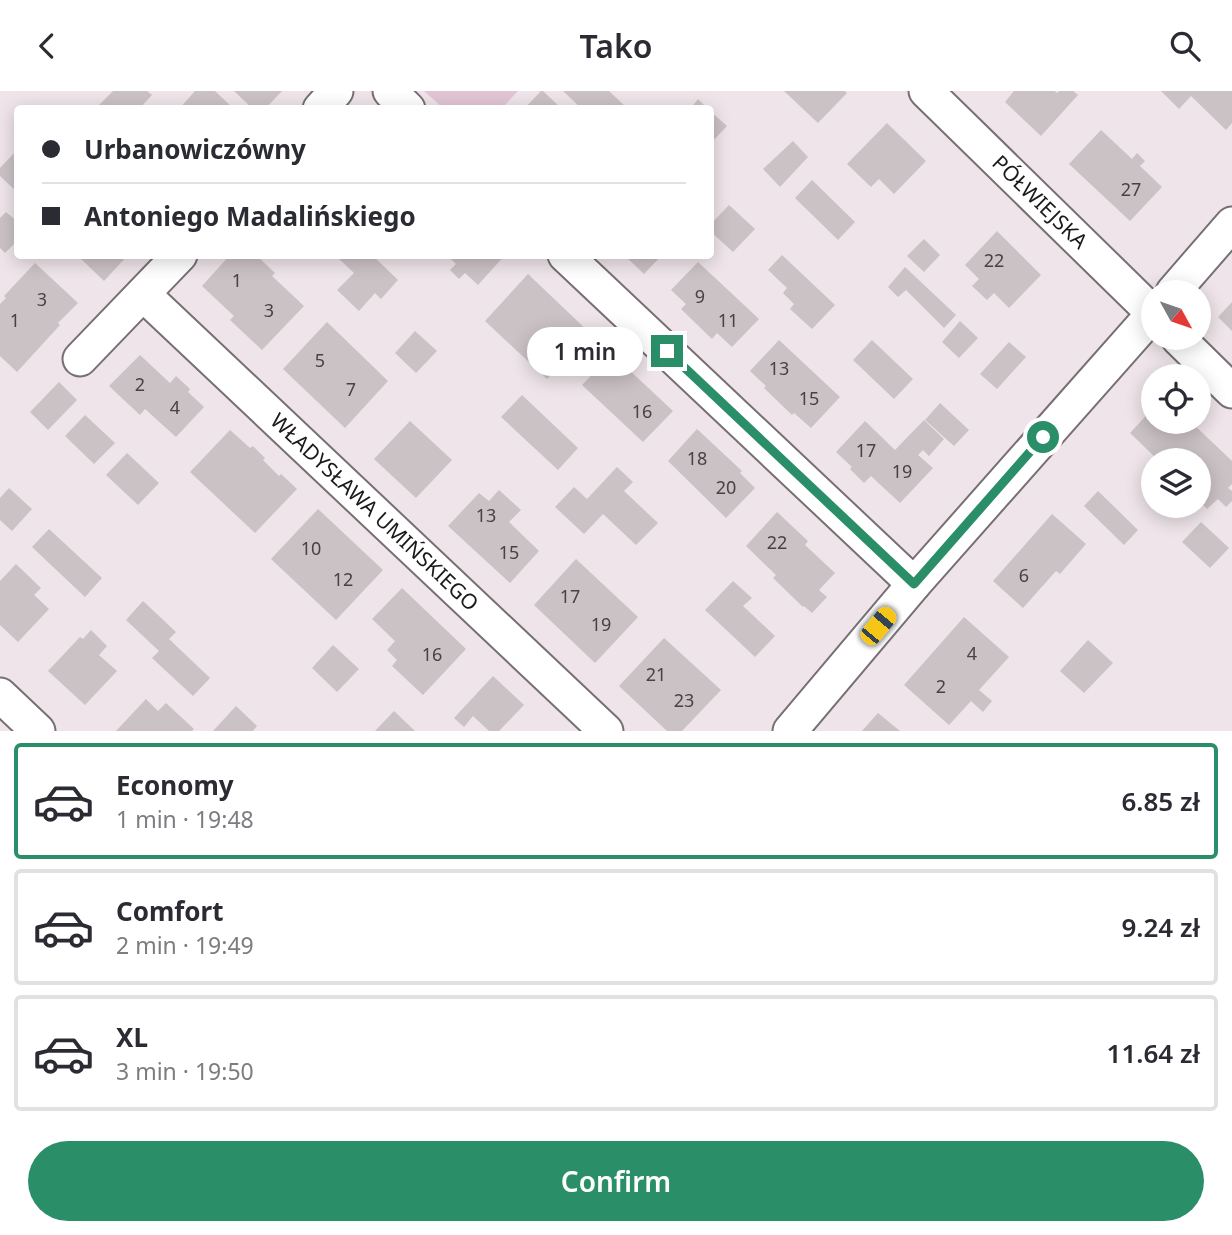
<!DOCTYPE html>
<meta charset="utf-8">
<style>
body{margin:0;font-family:"Noto Sans",sans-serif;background:#f7f7f7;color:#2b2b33;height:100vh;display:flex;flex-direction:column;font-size:26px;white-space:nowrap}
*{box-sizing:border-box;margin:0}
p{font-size:23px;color:#7c7c81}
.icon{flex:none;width:38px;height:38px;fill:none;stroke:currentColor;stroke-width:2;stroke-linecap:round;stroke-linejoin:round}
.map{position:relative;height:640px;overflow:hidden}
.details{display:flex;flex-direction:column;background:#fff;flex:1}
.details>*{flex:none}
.hud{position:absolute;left:14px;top:14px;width:700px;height:154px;border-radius:7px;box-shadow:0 4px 18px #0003;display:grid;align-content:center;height:154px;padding:0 28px;background:#fff}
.needle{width:46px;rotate:130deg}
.fabs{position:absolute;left:1141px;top:189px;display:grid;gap:14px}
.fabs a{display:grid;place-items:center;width:70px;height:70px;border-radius:50%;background:#fff;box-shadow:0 4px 18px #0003;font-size:35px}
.end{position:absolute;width:32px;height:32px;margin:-16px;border:9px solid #2a8e69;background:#fff;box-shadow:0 0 0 4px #fff}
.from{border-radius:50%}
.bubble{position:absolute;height:49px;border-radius:24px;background:#fff;box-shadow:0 4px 18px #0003;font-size:23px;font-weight:600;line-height:49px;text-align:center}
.car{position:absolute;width:21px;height:42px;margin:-21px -10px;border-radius:9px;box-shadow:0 0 5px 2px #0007;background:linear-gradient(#f5c518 24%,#345 0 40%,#f5c518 0 76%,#345 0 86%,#f5c518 0)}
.hud b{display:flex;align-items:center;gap:24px;height:66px;font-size:26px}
.hud b+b{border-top:2px solid #e1e1e2}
.hud i{width:18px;height:18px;background:#2b2b33}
ul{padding:12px 0 0;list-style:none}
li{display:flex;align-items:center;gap:21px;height:116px;margin:0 14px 10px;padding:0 14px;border:4px solid #e1e1e2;border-radius:7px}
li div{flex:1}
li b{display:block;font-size:26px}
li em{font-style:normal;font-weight:600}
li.on{border-color:#2a8e69}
li>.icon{width:63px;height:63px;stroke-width:1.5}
.cta{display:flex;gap:14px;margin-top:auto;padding:14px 28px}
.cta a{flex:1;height:80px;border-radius:42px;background:#2a8e69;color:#fff;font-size:28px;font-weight:600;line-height:80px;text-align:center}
header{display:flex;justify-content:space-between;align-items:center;height:91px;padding:0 28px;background:#fff;font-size:32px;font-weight:600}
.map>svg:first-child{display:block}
</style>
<header><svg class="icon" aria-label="back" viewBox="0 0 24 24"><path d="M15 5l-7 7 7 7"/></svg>Tako<svg class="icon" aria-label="search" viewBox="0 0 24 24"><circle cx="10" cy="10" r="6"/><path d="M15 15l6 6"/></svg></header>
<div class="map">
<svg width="1232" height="640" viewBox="0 0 1232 640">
<rect width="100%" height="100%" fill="#eee4e9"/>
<polygon fill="#e2c5d5" points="424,0 518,0 501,18 443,17"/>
<g fill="#cbc2c6">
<polygon points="113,0 147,0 152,4 139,18 99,18 97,16"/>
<polygon points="195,0 215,0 234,18 179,18"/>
<polygon points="234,0 282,0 265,18 253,18"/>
<polygon points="541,0 543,0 562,18 524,18"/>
<polygon points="563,0 609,0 628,18 582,18"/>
<polygon points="784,0 845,0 847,2 818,32"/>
<polygon points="1014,0 1055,0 1057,2 1059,0 1073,0 1078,4 1041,45 1005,11"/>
<polygon points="1161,0 1232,0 1232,32 1226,39 1191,5 1179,18"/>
<polygon points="698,8 708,18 690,18"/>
<polygon points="710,20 727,35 710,53"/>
<polygon points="887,32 926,70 894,103 879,88 871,96 847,73"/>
<polygon points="1101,39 1132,68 1137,62 1145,70 1140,75 1162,96 1130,130 1069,73"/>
<polygon points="793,50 808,66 780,96 763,78"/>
<polygon points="18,58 18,102 0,85 0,77"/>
<polygon points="812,89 855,131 838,149 795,107"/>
<polygon points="729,114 755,138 733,161 710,140 710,134"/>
<polygon points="6,121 18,131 18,149 5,162 0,157 0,127"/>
<polygon points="997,140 1041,184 1009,217 994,202 987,209 972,195 979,188 965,174"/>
<polygon points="924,148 940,164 924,181 907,165"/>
<polygon points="77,164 128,164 104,190"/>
<polygon points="230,164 256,164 275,182 272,185 304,215 262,259 230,229 234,225 202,195"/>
<polygon points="335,164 372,164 398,189 381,208 375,202 359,220 337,199 354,182"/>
<polygon points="447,164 505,164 478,194 465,182 459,188 450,179 456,173"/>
<polygon points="624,164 662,164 644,183"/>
<polygon points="782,164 835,214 812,238 790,218 794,213 783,202 787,197 768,179"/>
<polygon points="698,171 759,228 732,256 717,242 712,248 681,218 686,213 671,199"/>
<polygon points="35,172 78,212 58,232 60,234 17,281 0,265 0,213 6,207 4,205"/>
<polygon points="905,176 956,224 944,237 906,199 898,206 888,196"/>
<polygon points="528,183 590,242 547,288 485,230"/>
<polygon points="1232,211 1232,240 1218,226"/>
<polygon points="960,230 978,247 959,267 942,251"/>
<polygon points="327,231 388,290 345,337 283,278"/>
<polygon points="415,240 437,260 416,282 395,262"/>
<polygon points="779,249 840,306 811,337 794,322 792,324 764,297 766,295 750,280"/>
<polygon points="872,249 913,288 894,308 853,269"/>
<polygon points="1009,251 1026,266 997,298 980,283"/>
<polygon points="140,264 170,292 176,285 190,298 188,301 204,316 176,346 145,318 140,324 109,295"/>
<polygon points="609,266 623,279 626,276 673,320 643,351 582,294"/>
<polygon points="59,291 77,309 48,339 30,321"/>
<polygon points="522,304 578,357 558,379 501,326"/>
<polygon points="940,312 969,339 954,355 925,329"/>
<polygon points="1153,317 1153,331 1191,331 1232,370 1232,393 1228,397 1232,400 1232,410 1226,416 1218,408 1207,418 1199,410 1199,369 1158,369 1130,342"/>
<polygon points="85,324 115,352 94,373 65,345"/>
<polygon points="924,329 944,348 929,365 923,359 918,364 933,377 900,412 871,385 864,392 850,378 852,376 836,361 865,330 895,359"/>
<polygon points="410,330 452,369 416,407 374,368"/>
<polygon points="697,338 742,380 740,382 755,397 726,427 668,370"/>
<polygon points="230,339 250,357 253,355 265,367 263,369 279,385 281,383 297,398 255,442 190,381"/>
<polygon points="127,362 159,392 138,414 106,384"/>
<polygon points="617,376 633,391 624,400 658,432 636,454 603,423 584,443 555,416 574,396 587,408"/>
<polygon points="9,397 32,418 12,440 0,429 0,407"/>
<polygon points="499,399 521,419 509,431 539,460 510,492 448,435 479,402 489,410"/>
<polygon points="1098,400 1138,439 1124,454 1084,415"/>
<polygon points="318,418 383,479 336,529 271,468"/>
<polygon points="777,421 808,450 805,454 835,482 819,499 827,506 812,522 804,515 803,516 773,487 776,484 746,455"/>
<polygon points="1052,423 1086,453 1060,483 1056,480 1023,517 993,490"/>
<polygon points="1201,431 1229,457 1210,477 1182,451"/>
<polygon points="49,438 102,487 85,506 32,456"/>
<polygon points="576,468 638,526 595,572 534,514"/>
<polygon points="16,473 41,497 34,504 49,518 18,551 0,534 0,490"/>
<polygon points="733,490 752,507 743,515 775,545 755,566 705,519"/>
<polygon points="402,497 466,558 423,604 392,575 397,569 387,559 395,550 372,528"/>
<polygon points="143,510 176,541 169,548 210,587 193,605 152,567 159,560 126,529"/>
<polygon points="964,526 1009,566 979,599 992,610 983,621 971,610 949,634 904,594"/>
<polygon points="91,539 107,555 99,564 117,580 85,614 48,580 80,546 83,548"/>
<polygon points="664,547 721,599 682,640 667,640 619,595"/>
<polygon points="1088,549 1113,572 1084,602 1060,580"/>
<polygon points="333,554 359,578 337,601 312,577"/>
<polygon points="493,585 524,614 499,640 489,640 473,625 464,636 454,627"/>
<polygon points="146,608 158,620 166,612 194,638 192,640 116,640"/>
<polygon points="236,615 257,635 253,640 213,640"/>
<polygon points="394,620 415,640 375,640"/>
<polygon points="878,622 900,640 862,640"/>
</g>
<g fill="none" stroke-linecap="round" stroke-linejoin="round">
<defs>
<g id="minor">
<polyline points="390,0 408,18"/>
<path id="s1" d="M926,0L1153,222"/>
<polyline points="320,18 336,0"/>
<polyline points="565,164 914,493"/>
<polyline points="1173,201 1232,133"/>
<path id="s2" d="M143,203L606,640"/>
<polyline points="1178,247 1232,300"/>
<polyline points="80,268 180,164"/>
<polyline points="0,604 38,640"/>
<polyline points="790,640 914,493 1153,223"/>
</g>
</defs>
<use href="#minor" stroke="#776f73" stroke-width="37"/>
<use href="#minor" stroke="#fff" stroke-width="33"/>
</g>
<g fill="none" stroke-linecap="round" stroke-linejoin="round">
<polyline stroke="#2a8e69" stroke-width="9" points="667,260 914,493 1043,346"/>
</g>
<g text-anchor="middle" stroke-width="5" stroke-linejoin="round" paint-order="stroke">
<g font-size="18" fill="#474245">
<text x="1131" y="105">27</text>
<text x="994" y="176">22</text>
<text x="237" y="196">1</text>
<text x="700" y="212">9</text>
<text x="42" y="215">3</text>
<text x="269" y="226">3</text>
<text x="15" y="236">1</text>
<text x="728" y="236">11</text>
<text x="320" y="276">5</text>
<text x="779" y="284">13</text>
<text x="140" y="300">2</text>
<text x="351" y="305">7</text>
<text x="809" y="314">15</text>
<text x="175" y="323">4</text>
<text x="642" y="327">16</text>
<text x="866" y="366">17</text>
<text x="697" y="374">18</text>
<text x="902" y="387">19</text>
<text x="726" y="403">20</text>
<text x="486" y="431">13</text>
<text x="777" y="458">22</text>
<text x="311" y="464">10</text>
<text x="509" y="468">15</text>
<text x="1024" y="491">6</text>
<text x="343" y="495">12</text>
<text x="570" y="512">17</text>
<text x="601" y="540">19</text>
<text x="972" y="569">4</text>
<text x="432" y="570">16</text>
<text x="656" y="590">21</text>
<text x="941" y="602">2</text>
<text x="684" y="616">23</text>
</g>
<g font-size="21" fill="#1b181a" stroke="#fbf2f7">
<text dy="7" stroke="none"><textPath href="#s1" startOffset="159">PÓŁWIEJSKA</textPath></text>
<text dy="7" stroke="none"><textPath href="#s2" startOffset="318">WŁADYSŁAWA UMIŃSKIEGO</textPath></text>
</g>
</g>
</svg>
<div class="fabs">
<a><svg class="needle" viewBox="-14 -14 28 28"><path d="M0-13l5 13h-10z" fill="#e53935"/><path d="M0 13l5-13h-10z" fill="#7c7c81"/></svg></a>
<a><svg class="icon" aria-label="locate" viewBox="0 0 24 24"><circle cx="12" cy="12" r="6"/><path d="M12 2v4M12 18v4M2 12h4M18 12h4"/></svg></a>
<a><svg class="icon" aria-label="layers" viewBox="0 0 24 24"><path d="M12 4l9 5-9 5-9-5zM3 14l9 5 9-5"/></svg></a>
</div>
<i class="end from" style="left:1043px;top:346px"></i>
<i class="end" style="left:667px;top:260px"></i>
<div class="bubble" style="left:527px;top:236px;width:116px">1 min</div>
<i class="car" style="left:878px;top:535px;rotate:40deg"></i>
<div class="hud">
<b><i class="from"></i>Urbanowiczówny</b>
<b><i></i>Antoniego Madalińskiego</b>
</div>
</div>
<section class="details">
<ul>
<li class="on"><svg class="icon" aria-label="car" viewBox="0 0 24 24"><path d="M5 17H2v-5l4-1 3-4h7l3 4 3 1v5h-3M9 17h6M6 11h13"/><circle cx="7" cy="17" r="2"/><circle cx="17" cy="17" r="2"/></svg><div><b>Economy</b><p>1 min · 19:48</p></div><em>6.85 zł</em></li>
<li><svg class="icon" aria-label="car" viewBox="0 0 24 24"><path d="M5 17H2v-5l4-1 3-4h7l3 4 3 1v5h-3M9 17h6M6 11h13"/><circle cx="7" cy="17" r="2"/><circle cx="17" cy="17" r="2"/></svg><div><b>Comfort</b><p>2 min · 19:49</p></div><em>9.24 zł</em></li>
<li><svg class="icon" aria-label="car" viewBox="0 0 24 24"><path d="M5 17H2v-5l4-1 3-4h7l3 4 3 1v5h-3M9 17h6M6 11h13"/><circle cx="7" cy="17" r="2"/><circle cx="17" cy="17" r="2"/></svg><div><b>XL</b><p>3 min · 19:50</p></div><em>11.64 zł</em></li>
</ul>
<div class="cta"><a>Confirm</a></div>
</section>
